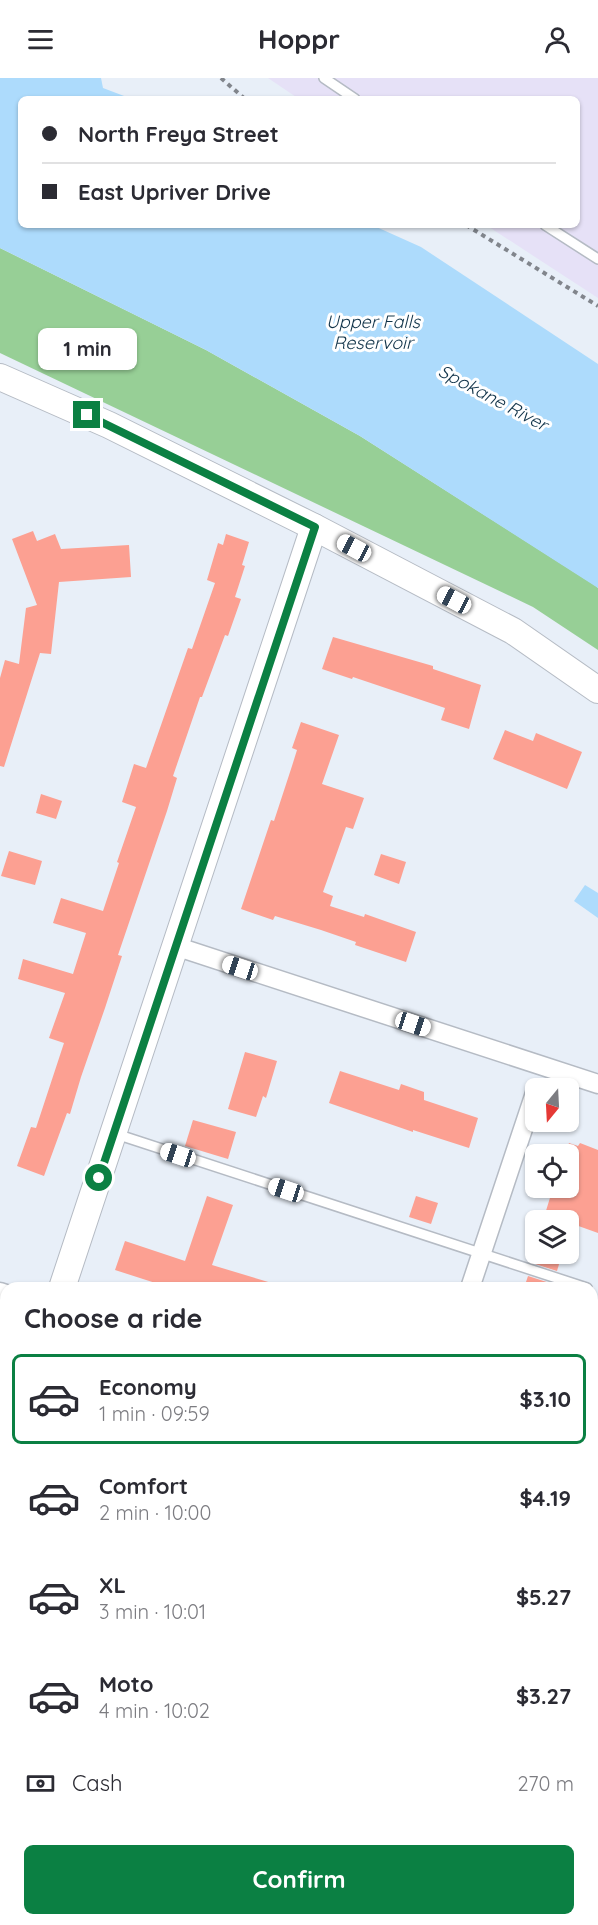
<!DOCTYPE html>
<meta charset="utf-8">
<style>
body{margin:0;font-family:Quicksand,sans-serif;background:#f7f7f7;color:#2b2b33;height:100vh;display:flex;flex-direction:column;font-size:22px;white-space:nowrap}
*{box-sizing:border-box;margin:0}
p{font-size:20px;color:#7c7c81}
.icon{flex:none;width:33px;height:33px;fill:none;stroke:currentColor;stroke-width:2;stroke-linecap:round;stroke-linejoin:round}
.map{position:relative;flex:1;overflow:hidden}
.details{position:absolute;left:0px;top:1204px;width:598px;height:644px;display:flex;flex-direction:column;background:#fff;border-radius:18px 18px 0 0;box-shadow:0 2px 4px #0004}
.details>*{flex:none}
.hud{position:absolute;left:18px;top:18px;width:562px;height:132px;border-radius:9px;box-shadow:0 2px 4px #0004;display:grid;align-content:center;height:132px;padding:0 24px;background:#fff}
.needle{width:39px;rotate:198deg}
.controls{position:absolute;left:525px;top:1000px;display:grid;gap:12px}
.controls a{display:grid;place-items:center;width:54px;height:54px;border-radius:9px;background:#fff;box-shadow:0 2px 4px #0004;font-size:30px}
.end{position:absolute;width:27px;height:27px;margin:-14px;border:8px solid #0b8043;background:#fff;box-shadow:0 0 0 3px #fff}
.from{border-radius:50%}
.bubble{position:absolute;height:42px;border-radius:9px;background:#fff;box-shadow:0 2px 4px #0004;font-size:20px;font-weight:700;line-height:42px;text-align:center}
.car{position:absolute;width:18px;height:36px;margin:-18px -9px;border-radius:8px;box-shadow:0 0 4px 2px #0007;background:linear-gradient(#fff 24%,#345 0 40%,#fff 0 76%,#345 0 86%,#fff 0)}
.hud b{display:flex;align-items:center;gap:21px;height:57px;font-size:22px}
.hud b+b{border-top:2px solid #e1e1e2}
.hud i{width:15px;height:15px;background:#2b2b33}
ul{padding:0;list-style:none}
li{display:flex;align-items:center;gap:18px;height:90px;margin:0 12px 9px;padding:0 12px;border:3px solid transparent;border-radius:9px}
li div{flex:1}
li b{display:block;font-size:22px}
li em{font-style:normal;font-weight:700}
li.selected{border-color:#0b8043}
li>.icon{width:54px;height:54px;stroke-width:1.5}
h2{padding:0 24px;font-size:27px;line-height:72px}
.pay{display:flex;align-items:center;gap:15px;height:66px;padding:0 24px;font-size:22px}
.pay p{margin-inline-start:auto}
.action{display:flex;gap:12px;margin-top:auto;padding:12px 24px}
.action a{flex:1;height:69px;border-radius:9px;background:#0b8043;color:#fff;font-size:24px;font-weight:700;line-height:69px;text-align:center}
header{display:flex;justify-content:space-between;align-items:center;height:78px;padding:0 24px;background:#fff;font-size:27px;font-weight:700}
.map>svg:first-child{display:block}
</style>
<header><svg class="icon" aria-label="menu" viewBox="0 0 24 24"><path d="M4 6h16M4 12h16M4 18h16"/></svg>Hoppr<svg class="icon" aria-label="person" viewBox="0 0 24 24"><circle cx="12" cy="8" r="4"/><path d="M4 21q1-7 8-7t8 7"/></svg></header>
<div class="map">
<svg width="598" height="1847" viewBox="0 0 598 1847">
<rect width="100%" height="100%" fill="#e8eff8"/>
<polygon fill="#e6e1f7" points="268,0 598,0 598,220 486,147 578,147 578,21 299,21"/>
<polygon fill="#97cf96" points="0,170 206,272 360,358 596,508 598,510 598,572 533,529 0,275"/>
<g fill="#addbfc">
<polygon points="0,0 101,0 103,10 132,21 21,21 21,147 372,147 421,169 598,286 598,510 360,358 206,272 0,170"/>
<polygon points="585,807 598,815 598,840 574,823"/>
</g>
<g fill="#fca092">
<polygon points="33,453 37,463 55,456 61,471 129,467 131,499 59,504 51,576 40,575 4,689 0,688 0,600 5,582 19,586 26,530 37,527 12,461"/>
<polygon points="226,456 249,464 242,487 245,488 235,519 241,521 228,558 225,557 202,619 200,619 173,698 177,700 167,733 118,877 122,878 105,930 81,999 70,1036 67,1035 44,1098 17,1088 31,1049 36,1050 64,965 49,960 65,915 18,901 23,881 73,896 86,855 53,845 61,820 103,833 119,785 117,784 136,729 122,724 134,686 146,690 188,570 192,571 215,505 207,502 218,465 223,467"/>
<polygon points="333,559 433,588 433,591 481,607 469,651 441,642 445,630 353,599 352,601 322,591"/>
<polygon points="301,644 339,657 322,706 364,720 353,751 346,749 323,814 333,818 330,828 364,839 365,836 416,854 406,884 355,867 356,864 321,852 275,838 273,842 241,831 271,742 274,743 292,688 297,672 292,670"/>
<polygon points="505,652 533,663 536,655 582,674 567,711 493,681"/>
<polygon points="41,716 62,723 56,741 36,735"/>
<polygon points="9,773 42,783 35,807 1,798"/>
<polygon points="381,776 406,784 399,806 374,797"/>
<polygon points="245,974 277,983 266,1020 263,1018 256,1039 228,1031"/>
<polygon points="340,993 399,1012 401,1006 424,1014 424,1022 478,1040 469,1070 413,1052 413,1054 329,1025"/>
<polygon points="193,1042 236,1054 228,1081 185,1068"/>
<polygon points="569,1065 578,1068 580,1065 598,1072 598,1155 545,1136 553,1110 568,1110 568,1077 565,1077"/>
<polygon points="207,1118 233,1127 212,1187 275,1206 274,1210 171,1210 115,1192 125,1163 185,1183"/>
<polygon points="416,1118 438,1125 431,1146 409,1139"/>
<polygon points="534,1176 562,1176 557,1193 532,1185"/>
<polygon points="528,1198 553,1206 552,1210 524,1210"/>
</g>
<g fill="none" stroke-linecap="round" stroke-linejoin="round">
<defs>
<g id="lane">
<polyline points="324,0 355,21"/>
<polyline points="545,147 598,181"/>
<polyline points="116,1056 587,1210"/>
<polyline points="0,1448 6,1450"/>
<polyline points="592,1628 598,1629"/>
<polyline points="0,1840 21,1847"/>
</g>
<g id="street">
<polyline points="175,868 598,1006"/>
<polyline points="470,1210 536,1012"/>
<polyline points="0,1214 6,1216"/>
<polyline points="592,1415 598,1417"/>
<polyline points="0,1633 6,1635"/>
<polyline points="592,1825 598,1827"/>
<polyline points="256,1847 258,1842"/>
</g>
<g id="secondary">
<polyline points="0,299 109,347 314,449 513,553 598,612"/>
<polyline points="62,1210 314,449"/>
<polyline points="0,1399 6,1381"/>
</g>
</defs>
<use href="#lane" stroke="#b5bbc4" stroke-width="12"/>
<use href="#street" stroke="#b5bbc4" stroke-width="21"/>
<use href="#secondary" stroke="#b5bbc4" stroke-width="28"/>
<g stroke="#81858c" stroke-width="4" stroke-dasharray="4.5 4.5" stroke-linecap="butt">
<polyline points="221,0 245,21"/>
<polyline points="466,147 598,228"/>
</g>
<use href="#lane" stroke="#fff" stroke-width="9"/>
<use href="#street" stroke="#fff" stroke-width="18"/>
<use href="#secondary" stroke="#fff" stroke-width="26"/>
</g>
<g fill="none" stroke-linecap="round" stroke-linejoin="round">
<polyline stroke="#0b8043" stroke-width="8" points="87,337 315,449 99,1100"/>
</g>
<g text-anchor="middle" stroke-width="6" stroke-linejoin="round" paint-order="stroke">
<g font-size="18" font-style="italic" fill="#103349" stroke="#fff">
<text x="373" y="250">Upper Falls<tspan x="373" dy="21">Reservoir</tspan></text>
<text transform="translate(493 320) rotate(28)" y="6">Spokane River</text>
</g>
</g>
</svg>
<div class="controls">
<a><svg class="needle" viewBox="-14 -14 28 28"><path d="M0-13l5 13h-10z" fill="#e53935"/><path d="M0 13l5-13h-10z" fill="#7c7c81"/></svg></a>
<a><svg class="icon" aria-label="locate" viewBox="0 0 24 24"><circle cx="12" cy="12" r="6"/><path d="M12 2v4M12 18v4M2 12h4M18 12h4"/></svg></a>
<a><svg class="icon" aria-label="layers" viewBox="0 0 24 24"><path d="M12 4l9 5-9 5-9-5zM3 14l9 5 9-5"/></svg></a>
</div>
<i class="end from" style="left:99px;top:1100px"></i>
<i class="end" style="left:87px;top:337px"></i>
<div class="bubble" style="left:38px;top:250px;width:99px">1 min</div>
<i class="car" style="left:354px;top:470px;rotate:298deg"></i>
<i class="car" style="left:454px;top:522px;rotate:298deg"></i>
<i class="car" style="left:240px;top:890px;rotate:288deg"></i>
<i class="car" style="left:413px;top:946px;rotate:108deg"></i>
<i class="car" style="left:178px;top:1077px;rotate:288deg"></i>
<i class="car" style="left:286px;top:1112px;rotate:288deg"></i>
<div class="hud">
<b><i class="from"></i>North Freya Street</b>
<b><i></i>East Upriver Drive</b>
</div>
<section class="details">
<h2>Choose a ride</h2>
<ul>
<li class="selected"><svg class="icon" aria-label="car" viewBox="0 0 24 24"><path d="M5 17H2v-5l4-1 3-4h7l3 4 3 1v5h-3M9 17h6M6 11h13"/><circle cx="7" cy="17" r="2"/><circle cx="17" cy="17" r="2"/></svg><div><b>Economy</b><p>1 min · 09:59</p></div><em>$3.10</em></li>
<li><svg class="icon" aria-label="car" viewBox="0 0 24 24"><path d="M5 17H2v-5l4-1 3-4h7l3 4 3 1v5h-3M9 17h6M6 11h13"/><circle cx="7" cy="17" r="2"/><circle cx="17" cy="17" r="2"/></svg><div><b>Comfort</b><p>2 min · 10:00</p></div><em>$4.19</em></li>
<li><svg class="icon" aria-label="car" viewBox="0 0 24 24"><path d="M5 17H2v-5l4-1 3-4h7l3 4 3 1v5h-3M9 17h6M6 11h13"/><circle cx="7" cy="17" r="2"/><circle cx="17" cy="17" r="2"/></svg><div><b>XL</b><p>3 min · 10:01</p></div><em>$5.27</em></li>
<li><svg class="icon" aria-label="car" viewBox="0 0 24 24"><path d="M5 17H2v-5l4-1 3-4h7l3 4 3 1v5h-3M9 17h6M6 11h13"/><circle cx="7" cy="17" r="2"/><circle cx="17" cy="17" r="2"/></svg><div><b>Moto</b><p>4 min · 10:02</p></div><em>$3.27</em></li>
</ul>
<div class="pay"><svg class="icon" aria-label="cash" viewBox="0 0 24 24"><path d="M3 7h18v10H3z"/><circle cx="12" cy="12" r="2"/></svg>Cash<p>270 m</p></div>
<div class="action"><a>Confirm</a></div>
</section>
</div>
